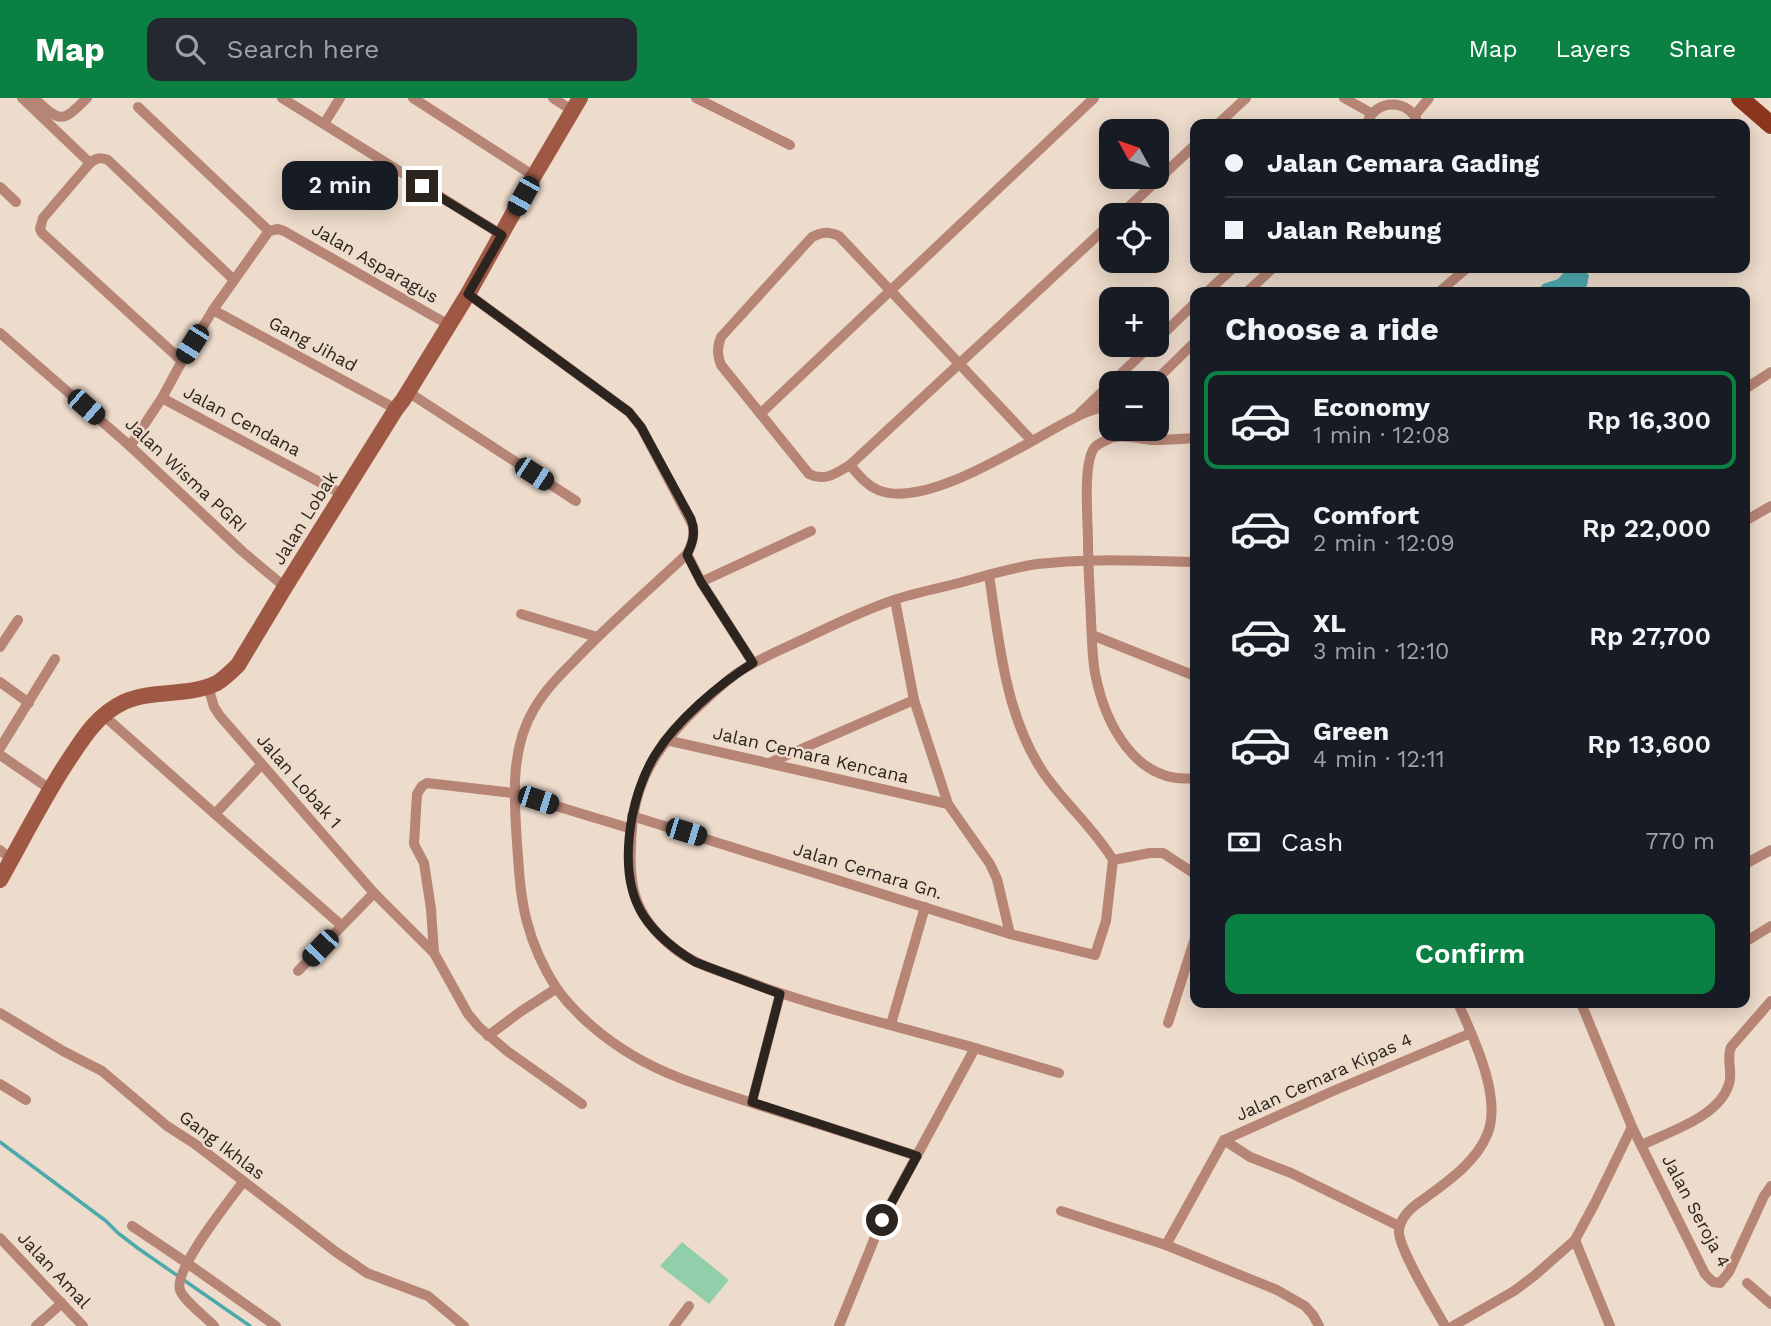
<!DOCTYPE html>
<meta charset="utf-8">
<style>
body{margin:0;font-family:"Work Sans",sans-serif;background:#242831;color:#f1f3f6;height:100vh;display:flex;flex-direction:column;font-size:26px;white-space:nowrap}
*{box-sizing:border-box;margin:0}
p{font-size:23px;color:#9ea1a6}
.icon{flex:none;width:38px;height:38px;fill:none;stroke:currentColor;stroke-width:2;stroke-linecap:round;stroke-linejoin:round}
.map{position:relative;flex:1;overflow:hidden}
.side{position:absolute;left:1190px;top:189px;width:560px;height:721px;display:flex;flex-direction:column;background:#171b24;border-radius:14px;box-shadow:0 4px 18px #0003}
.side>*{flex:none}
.banner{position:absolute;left:1190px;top:21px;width:560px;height:154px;border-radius:14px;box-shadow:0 4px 18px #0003;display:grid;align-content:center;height:154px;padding:0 35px;background:#171b24}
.needle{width:46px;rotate:310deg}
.fabs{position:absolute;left:1099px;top:21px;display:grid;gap:14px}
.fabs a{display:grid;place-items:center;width:70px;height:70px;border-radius:14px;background:#171b24;box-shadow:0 4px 18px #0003;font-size:35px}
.end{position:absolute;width:32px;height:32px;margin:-16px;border:9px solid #2c251f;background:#fff;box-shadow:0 0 0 4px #fff}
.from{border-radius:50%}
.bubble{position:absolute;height:49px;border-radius:14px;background:#171b24;box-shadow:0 4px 18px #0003;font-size:23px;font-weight:600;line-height:49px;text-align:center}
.car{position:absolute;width:21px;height:42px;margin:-21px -10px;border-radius:9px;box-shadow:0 0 5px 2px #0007;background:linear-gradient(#222 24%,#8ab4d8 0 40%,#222 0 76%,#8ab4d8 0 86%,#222 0)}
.banner b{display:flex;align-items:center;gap:24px;height:66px;font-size:26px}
.banner b+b{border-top:2px solid #363941}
.banner i{width:18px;height:18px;background:#f1f3f6}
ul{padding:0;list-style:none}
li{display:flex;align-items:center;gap:21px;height:98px;margin:0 14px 10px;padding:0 21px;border:4px solid transparent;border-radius:14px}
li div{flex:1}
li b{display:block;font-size:26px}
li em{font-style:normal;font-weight:600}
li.current{border-color:#0b8043}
li>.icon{width:63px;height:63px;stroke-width:1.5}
h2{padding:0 35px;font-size:32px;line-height:84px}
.pay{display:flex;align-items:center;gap:18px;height:77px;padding:0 35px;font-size:26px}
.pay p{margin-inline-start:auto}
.button{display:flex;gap:14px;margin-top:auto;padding:14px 35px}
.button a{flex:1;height:80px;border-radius:14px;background:#0b8043;color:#fff;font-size:28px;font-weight:600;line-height:80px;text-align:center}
header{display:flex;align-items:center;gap:42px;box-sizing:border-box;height:98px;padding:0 35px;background:#0b8043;color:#fff}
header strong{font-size:33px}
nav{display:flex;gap:38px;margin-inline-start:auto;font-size:24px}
.search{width:490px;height:63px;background:#242831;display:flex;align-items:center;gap:18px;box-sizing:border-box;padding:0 24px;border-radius:14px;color:#9ea1a6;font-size:26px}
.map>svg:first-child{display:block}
</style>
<header>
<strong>Map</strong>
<div class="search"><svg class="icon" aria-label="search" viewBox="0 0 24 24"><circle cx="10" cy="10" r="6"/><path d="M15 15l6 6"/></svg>Search here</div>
<nav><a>Map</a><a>Layers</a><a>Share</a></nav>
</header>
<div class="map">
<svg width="1771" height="1228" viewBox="0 0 1771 1228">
<rect width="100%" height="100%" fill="#eddbcb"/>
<polygon fill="#91cfaa" points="682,1144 729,1182 709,1206 660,1168"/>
<polygon fill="#4ea9ac" points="1568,170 1581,170 1589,177 1587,188 1579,194 1536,194 1543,186 1558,181"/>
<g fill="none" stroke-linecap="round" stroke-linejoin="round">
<polyline stroke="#4ea9ac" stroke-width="3.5" points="0,1044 106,1123 118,1135 139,1151 250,1228"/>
<g stroke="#b78576" stroke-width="10">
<polyline points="22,0 90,65"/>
<path d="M34,0C60,24 61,26 87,0"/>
<polyline points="282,0 502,137"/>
<polyline points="413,0 534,78"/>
<polyline points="553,0 573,13"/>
<polyline points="696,0 790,47"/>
<polyline points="1344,0 1371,15"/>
<polyline points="138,9 269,133"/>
<polyline points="1415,17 1429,0"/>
<polyline points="324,26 340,0"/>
<polyline points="1218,26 1246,0"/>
<path d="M1367,26C1374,0 1411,0 1418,26"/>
<polyline points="0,89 16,104"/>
<polyline points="1120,117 1195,47"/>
<polyline points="1207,194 1233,170"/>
<polyline points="1247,194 1273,170"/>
<polyline points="1439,194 1467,170"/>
<path d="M468,196L629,314L641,329L693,428C694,440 692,447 687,456C649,492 610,525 575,562C560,577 545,592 534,611C510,651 514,700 517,745C519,772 520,798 527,824C533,847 544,871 557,891C576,917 605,941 632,957C670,980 714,992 755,1006C809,1023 863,1040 917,1058"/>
<polyline points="213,212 396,311"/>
<polyline points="0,235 130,348 243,454 285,489"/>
<polyline points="1157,242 1195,205"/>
<path d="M182,263L42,135L40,131L43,120L90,65C96,60 100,59 108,62L234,182"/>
<polyline points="1153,285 1195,244"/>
<polyline points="1745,291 1771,274"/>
<polyline points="408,294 576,403"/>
<polyline points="162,300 342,396"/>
<polyline points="761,315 1094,0"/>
<polyline points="1080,315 1151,247"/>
<path d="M1195,340C1181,341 1167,342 1152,342C1140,341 1127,337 1115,339C1108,340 1102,344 1096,348C1082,360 1088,422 1088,442C1088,469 1090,495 1091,522C1092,540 1092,558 1095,575C1105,626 1136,687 1195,680"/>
<path d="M1032,343L839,138C828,133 823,134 812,139L721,239C717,250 717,256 721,267L809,376C825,384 836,375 850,367C858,376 866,387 878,392C927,413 1031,341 1076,319C1087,313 1100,310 1111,306"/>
<polyline points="130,348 162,300 182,263 213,212 269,133 278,131 284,133 449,227"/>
<polyline points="850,367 1111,125"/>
<polyline points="1745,423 1771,408"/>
<polyline points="687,456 701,484 753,565"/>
<polyline points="701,484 811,433"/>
<polyline points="895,502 914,602 948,706 990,766 997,781 1010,836"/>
<polyline points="521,516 597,539"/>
<polyline points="1092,537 1195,578"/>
<polyline points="0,549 18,522"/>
<polyline points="0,584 29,605"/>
<polyline points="208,588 214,609 220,618 374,795 298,873"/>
<polyline points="103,617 215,716 261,667"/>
<polyline points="666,642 948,706"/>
<polyline points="0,650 55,561"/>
<polyline points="0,657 50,691"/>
<polyline points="769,665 914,602"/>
<polyline points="215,716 341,827"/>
<path d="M632,718L1010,836L1095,857L1106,823L1113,762C1094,730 1064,705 1043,674C1005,617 999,543 989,477"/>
<polyline points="0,752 11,761"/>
<polyline points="1113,762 1150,755 1163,755 1195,776"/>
<polyline points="1745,766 1771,752"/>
<polyline points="374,795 434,855"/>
<polyline points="1745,844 1771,828"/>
<polyline points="1581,905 1632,1029 1705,1176 1713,1184 1720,1185 1729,1174 1764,1098 1771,1088"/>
<polyline points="0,915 63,953 102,973 167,1028 195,1046 336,1154 367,1175 428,1198 464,1228"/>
<polyline points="1168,925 1195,840"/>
<polyline points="891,926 925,809"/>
<polyline points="488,938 520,914 554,892 558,892"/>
<polyline points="975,950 1059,975"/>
<polyline points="0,986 26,1002"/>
<polyline points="752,1004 780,896"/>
<polyline points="582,1006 507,953 479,929 468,916 434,855 431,811 424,765 414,746 417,696 422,688 427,685 513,695 632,731"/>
<polyline points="1224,1042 1250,1059 1291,1075 1399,1128"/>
<path d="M1642,1047C1670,1033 1719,1019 1729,986C1733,974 1726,961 1731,949L1771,903"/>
<polyline points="1061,1113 1166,1147 1277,1192 1305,1208 1313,1217 1319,1228"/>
<polyline points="132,1128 187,1165 276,1228"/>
<polyline points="0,1140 83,1228"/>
<polyline points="1575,1142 1610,1228"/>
<polyline points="1166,1147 1224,1042 1333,993 1471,935"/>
<polyline points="1747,1185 1771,1206"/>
<polyline points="36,1228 62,1205"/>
<path d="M214,1228C206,1219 184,1203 180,1192C173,1172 230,1102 243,1084"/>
<polyline points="674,1228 689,1208"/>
<path d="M839,1228L882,1122L975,950C897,928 817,910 741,881C719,873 694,866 675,851C630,816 628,783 632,730C636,678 661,645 697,610C710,598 722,586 736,576C757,561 783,551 806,540C835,526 864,512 894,502C914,495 935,491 955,486C981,479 1010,470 1037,466C1090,460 1142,463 1195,464"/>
<path d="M1445,1228C1435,1210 1398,1150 1399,1133C1400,1118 1413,1108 1424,1101C1448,1083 1475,1065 1487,1037C1503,1000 1473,939 1458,905"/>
<polyline points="1453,1228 1514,1193 1534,1178 1575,1142 1595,1105 1632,1029"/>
</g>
<path stroke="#9f5844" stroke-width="16" d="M0,782C22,743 42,703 66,666C82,642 96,617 124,604C153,591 188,599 217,585C225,580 231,574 238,567L285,489L396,311L403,302L468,196L534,78L580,0"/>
<polyline stroke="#8c351c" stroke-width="18" points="1740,0 1771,27"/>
</g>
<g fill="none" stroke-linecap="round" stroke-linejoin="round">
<path stroke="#2c251f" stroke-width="9" d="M422,88L502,137L468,196L629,314L641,329L691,421C696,435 693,444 687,457L701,484L753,565C719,586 676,623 655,657C630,698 616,774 643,817C656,837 675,852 695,864L780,896L752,1004L917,1058L882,1122"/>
</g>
<g text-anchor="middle" stroke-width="5" stroke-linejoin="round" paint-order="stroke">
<g font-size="18" fill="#2c251f" stroke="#eddbcb">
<text transform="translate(375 165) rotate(30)" y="6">Jalan Asparagus</text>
<text transform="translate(313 246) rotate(28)" y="6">Gang Jihad</text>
<text transform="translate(242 323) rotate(28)" y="6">Jalan Cendana</text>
<text transform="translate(186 377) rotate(43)" y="6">Jalan Wisma PGRI</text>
<text transform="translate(305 420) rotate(-58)" y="6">Jalan Lobak</text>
<text transform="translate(811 657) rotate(13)" y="6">Jalan Cemara Kencana</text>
<text transform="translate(299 683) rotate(49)" y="6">Jalan Lobak 1</text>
<text transform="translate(868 773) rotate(17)" y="6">Jalan Cemara Gn.</text>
<text transform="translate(1324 979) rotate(-24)" y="6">Jalan Cemara Kipas 4</text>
<text transform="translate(222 1047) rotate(37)" y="6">Gang Ikhlas</text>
<text transform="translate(1696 1113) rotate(62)" y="6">Jalan Seroja 4</text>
<text transform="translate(54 1172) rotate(47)" y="6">Jalan Amal</text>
</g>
</g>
</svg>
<div class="fabs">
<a><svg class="needle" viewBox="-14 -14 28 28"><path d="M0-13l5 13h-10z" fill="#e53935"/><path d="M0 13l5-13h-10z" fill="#9ea1a6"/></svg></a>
<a><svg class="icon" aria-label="locate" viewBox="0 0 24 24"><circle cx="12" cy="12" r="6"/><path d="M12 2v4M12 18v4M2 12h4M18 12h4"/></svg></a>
<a>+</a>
<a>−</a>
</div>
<i class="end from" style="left:882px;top:1122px"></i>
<i class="end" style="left:422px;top:88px"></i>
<div class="bubble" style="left:282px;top:63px;width:116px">2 min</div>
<i class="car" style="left:523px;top:98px;rotate:209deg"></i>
<i class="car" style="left:192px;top:246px;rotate:212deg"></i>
<i class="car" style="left:86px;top:309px;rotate:131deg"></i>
<i class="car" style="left:534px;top:376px;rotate:123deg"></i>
<i class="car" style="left:538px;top:702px;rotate:108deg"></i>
<i class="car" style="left:686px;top:734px;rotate:107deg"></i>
<i class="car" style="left:320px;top:850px;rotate:224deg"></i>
<div class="banner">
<b><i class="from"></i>Jalan Cemara Gading</b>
<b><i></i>Jalan Rebung</b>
</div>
<section class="side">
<h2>Choose a ride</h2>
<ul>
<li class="current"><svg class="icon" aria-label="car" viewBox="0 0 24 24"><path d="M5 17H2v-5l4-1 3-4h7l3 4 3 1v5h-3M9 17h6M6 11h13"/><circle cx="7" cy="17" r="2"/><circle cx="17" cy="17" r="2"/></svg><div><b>Economy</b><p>1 min · 12:08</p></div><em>Rp 16,300</em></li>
<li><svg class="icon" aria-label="car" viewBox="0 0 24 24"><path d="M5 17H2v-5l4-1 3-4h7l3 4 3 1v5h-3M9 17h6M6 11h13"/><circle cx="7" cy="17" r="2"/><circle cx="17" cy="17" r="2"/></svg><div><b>Comfort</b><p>2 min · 12:09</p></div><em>Rp 22,000</em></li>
<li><svg class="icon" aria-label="car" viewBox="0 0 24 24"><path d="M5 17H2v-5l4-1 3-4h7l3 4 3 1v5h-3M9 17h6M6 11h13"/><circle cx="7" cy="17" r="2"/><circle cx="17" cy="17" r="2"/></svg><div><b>XL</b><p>3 min · 12:10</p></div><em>Rp 27,700</em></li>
<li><svg class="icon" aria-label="car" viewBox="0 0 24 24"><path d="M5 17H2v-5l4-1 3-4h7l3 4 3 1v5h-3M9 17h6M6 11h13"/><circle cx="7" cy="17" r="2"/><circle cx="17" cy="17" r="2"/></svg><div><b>Green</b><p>4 min · 12:11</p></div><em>Rp 13,600</em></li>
</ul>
<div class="pay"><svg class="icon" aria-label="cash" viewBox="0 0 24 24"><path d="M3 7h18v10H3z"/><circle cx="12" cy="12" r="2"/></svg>Cash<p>770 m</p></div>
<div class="button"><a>Confirm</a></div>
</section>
</div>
